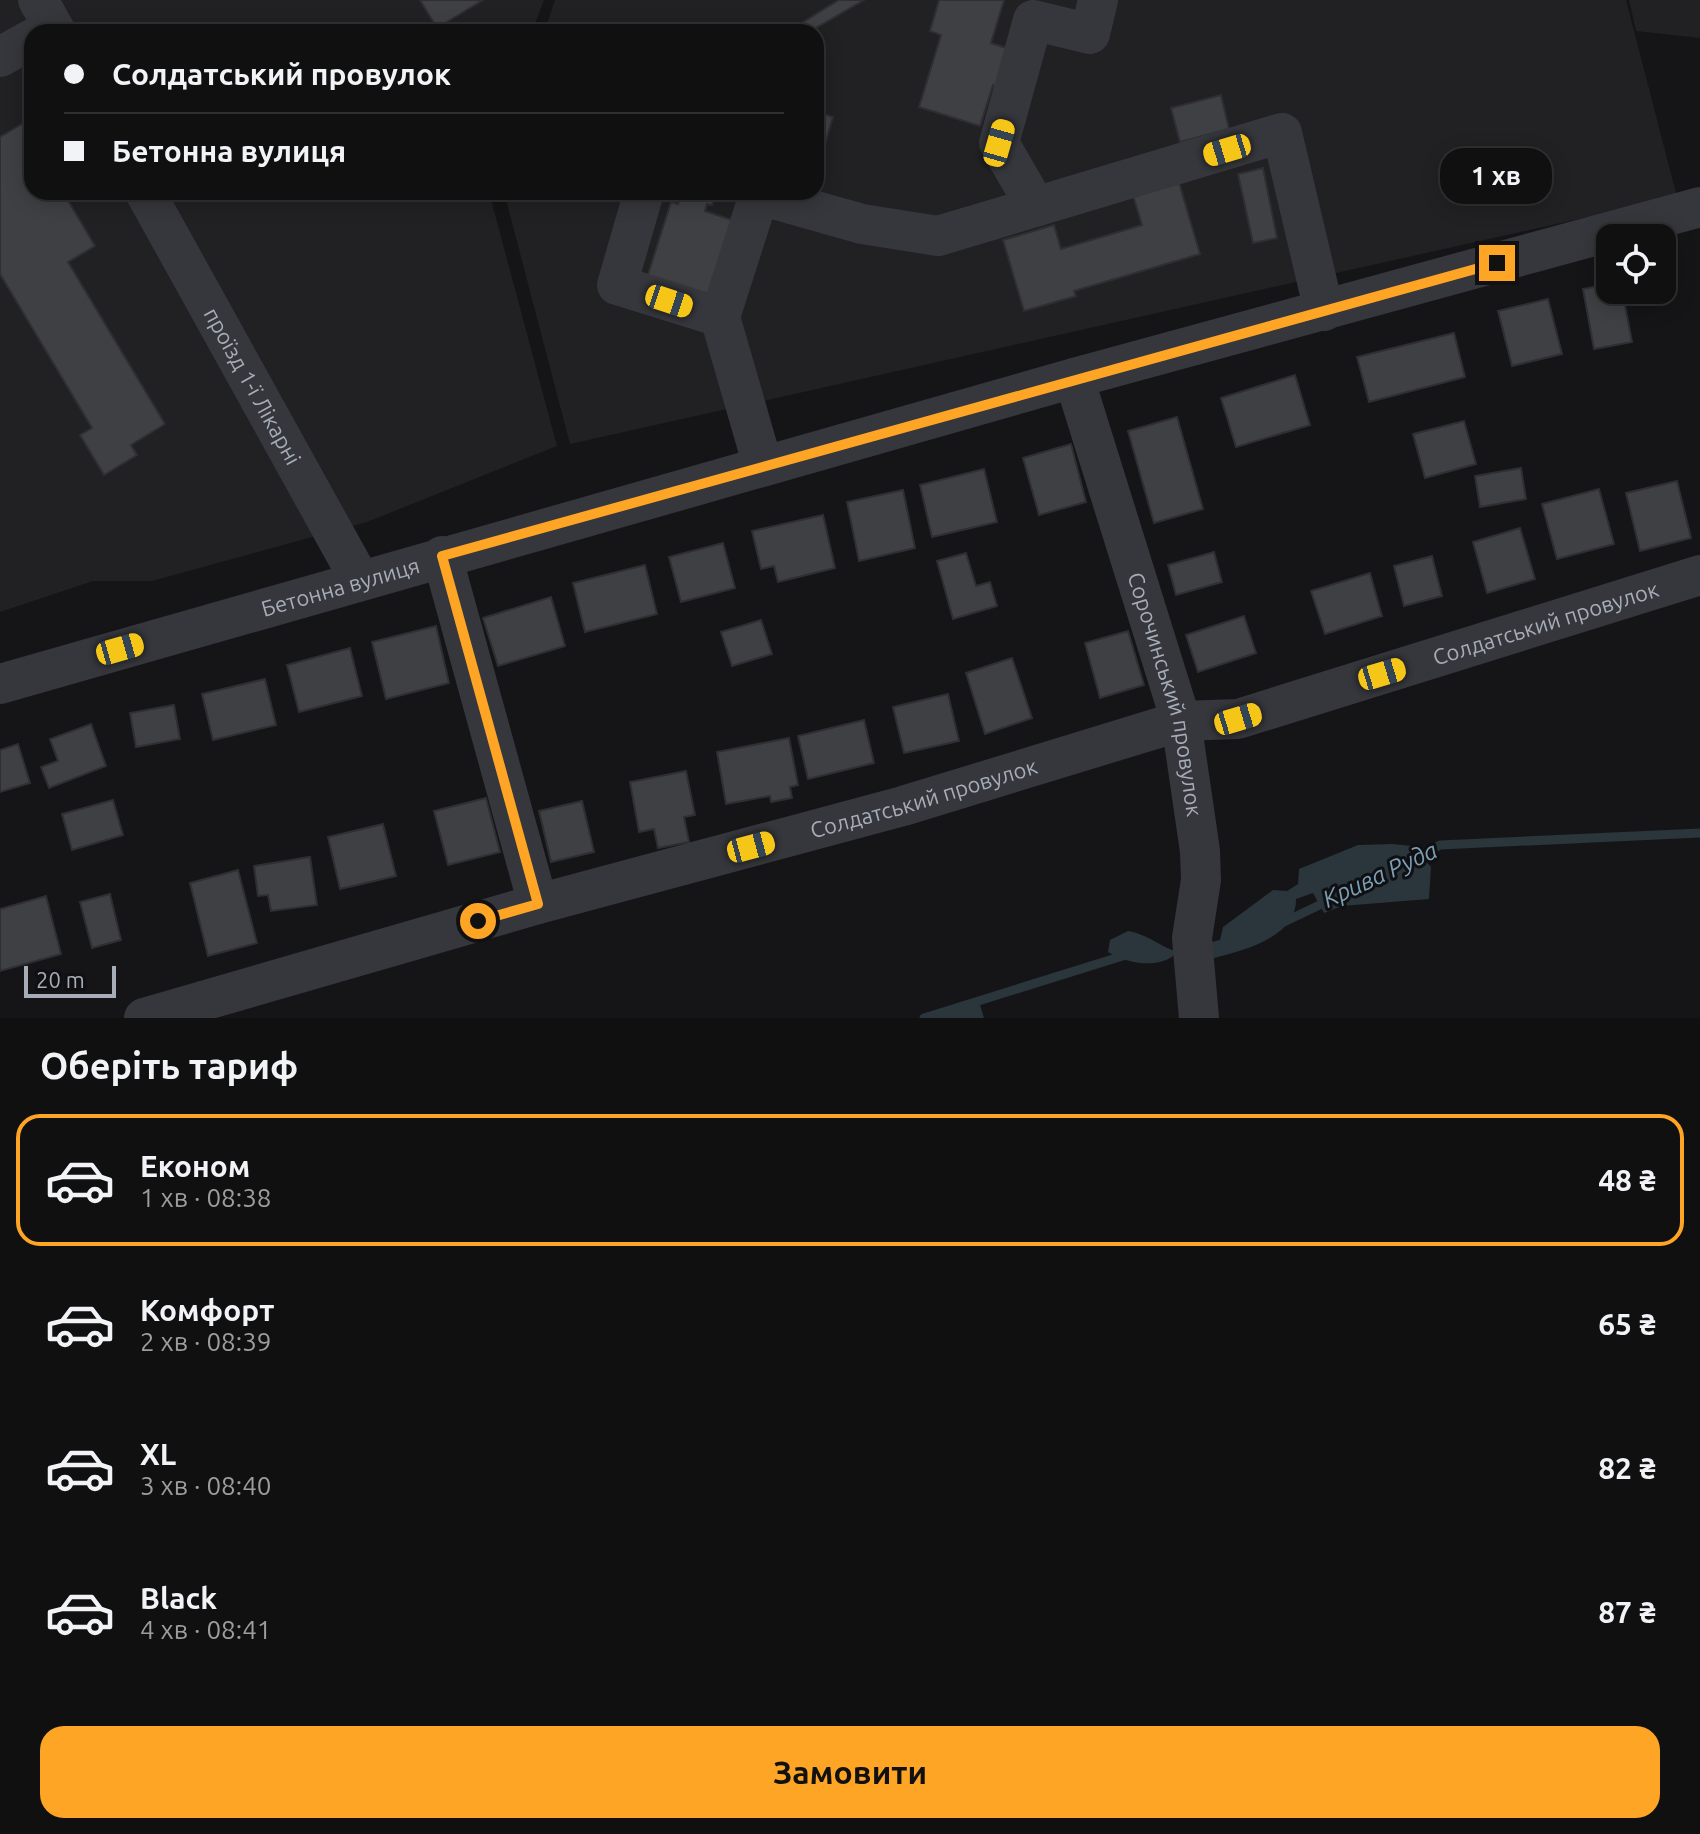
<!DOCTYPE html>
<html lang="uk">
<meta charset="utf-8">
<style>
body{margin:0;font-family:Ubuntu,sans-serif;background:#19191a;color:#f1f3f6;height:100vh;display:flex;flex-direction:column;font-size:30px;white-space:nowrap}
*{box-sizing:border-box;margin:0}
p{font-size:26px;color:#9c9d9f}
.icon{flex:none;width:44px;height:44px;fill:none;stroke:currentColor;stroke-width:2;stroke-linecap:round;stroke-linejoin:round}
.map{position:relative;height:1018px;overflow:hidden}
.panel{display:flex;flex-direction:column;background:#101011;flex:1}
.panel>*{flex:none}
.top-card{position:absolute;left:24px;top:24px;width:800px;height:176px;border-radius:24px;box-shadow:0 4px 20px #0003,0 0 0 2px #303031;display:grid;align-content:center;height:176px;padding:0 40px;background:#101011}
.tools{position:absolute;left:1596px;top:224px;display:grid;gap:16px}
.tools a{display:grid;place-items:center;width:80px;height:80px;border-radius:16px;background:#101011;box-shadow:0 4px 20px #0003,0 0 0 2px #303031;font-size:40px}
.scale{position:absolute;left:24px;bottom:20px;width:92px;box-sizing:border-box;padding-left:8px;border:4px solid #a6adb8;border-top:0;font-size:22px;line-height:28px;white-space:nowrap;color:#a6adb8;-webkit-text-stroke:6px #101012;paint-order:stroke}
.end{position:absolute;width:36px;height:36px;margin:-18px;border:10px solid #ffa525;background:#111;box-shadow:0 0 0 4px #111}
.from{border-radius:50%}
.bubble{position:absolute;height:56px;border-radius:24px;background:#101011;box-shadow:0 4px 20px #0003,0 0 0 2px #303031;font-size:26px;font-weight:700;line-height:56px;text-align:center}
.car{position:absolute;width:24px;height:48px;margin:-24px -12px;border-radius:10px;box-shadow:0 0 6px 2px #0007;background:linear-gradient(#f5c518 24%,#345 0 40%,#f5c518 0 76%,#345 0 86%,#f5c518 0)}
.top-card b{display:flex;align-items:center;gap:28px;height:76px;font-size:30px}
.top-card b+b{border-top:2px solid #303031}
.top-card i{width:20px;height:20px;background:#f1f3f6}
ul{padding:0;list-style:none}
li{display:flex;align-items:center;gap:24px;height:132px;margin:0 16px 12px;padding:0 24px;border:4px solid transparent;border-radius:24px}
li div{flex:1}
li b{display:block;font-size:30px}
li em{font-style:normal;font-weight:700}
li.selected{border-color:#ffa525}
li>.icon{width:72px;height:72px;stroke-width:1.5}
h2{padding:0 40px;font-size:36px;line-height:96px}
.action{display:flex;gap:16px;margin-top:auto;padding:16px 40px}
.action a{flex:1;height:92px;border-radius:24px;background:#ffa525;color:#111;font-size:32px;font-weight:700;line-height:92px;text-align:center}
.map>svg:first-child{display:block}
</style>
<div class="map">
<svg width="1700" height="1018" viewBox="0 0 1700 1018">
<rect width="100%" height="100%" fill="#151517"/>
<g fill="#212124">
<polygon points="0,0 544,0 532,32 32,32 32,192 489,192 557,446 367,522 152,581 93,581 0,612"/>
<polygon points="555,0 1626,0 1677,197 570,444 504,192 816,192 816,32 544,32"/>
<polygon points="1629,0 1700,0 1700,38 1636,31"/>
</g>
<g fill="#2a353c">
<path d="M1392,844L1412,846L1431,867L1429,899L1342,906L1324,913L1313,893L1296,899C1297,938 1240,952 1209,959L1207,943L1220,940L1223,927L1273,890L1287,891L1298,884L1299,869L1358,845Z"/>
<path d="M1128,931C1150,935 1158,946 1178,952C1160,970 1128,964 1108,952L1110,940Z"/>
<polygon points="979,1001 984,1018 925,1018"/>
</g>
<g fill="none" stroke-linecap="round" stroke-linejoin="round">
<g stroke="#2a353c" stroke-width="9">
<polyline points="1411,860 1440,845 1700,833"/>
<polyline points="1282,923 1330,900"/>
<polyline points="924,1018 1129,954"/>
</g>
</g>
<g fill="#3f4044" stroke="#2f2f33" stroke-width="2">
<polygon points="420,0 483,0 437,28"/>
<polygon points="839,0 864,0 809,32 787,32"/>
<polygon points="939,0 1004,0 991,43 1013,50 1002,88 993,85 980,126 919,107 941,35 930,31"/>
<polygon points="1221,95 1229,129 1180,142 1171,108"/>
<polygon points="816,112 833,117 816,174"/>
<polygon points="22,124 32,141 32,192 63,192 95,246 68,262 165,424 131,445 137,455 104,475 80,435 92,428 0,274 0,137"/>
<polygon points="1263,168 1277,238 1253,243 1238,174"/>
<polygon points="1175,169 1200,254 1074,291 1076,296 1024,311 1003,240 1054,225 1061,249 1142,225 1129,182"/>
<polygon points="672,192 716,192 712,205 707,204 705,211 738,222 705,302 645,284 671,202 678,204 681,195"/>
<polygon points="1610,284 1610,290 1622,290 1632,342 1594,349 1583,289"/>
<polygon points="1548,299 1562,354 1512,366 1498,311"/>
<polygon points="1454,333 1465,377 1369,402 1357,357"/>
<polygon points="1295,375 1310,425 1236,447 1221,398"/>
<polygon points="1177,417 1203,509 1154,523 1128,431"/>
<polygon points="1464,421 1476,464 1425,478 1413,434"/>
<polygon points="1071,444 1086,502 1039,515 1023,458"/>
<polygon points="1521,468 1526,499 1480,507 1475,476"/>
<polygon points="984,469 997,522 932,537 920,485"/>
<polygon points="1677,481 1691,538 1640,551 1626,493"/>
<polygon points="1599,489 1614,544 1557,559 1542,504"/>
<polygon points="903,490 915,548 859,561 847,502"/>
<polygon points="823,515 835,568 778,582 774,566 761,569 752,531"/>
<polygon points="1520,528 1535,579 1487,593 1473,542"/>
<polygon points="723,543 735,588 681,602 669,557"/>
<polygon points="1214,552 1222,582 1176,595 1168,565"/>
<polygon points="966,553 976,586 990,582 997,606 953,619 937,561"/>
<polygon points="1432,556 1442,596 1404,606 1394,566"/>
<polygon points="645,565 657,614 585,632 573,583"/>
<polygon points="1370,573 1382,616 1325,634 1311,591"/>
<polygon points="551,597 565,646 498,666 483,618"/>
<polygon points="1244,616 1256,653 1198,672 1186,635"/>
<polygon points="761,620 772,654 732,666 721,632"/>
<polygon points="436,626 449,683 386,699 372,642"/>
<polygon points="1128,631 1144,685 1100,698 1085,643"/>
<polygon points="350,648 362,696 299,712 287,665"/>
<polygon points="1012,658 1032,718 985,734 966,673"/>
<polygon points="265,679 276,725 213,740 202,694"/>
<polygon points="948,694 959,741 904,753 893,707"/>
<polygon points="174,705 180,739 136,747 130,713"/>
<polygon points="864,720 874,763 808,779 798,736"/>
<polygon points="91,724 106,766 49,788 41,767 58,761 50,739"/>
<polygon points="789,738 798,785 790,787 792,798 771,802 770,796 726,804 717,752"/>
<polygon points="18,744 30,783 0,792 0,750"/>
<polygon points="686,771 695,815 684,817 689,842 658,848 654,829 639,832 630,782"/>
<polygon points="486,798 500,852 448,865 434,811"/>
<polygon points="113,800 123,835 72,850 62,814"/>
<polygon points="582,801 594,852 551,862 539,811"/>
<polygon points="383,824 396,876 340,889 328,837"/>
<polygon points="310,857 317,905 271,911 268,895 258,896 254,866"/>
<polygon points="238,870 257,943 208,956 190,883"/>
<polygon points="110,894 121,940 92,948 80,902"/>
<polygon points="46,896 61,954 0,971 0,909"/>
</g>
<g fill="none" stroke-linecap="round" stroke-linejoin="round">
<g stroke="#36373c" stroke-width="40">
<polyline points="38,0 56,32"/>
<polyline points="0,57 32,39"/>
<path id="s1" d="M145,192L360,580"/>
<polyline points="644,192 617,285 720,317"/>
<polyline points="1036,207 999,143 1033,20 1090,34 1098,0"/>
<path id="s2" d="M1074,378L1181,721L1200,851L1201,880L1192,938L1199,1018"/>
<polyline points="763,466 720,317 759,195 862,224 938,236 1282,133 1324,311"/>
<polyline points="442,556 538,904"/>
<path id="s3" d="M0,684L1074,378L1700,207"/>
<path id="s4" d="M144,1018L538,904L903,806L1181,721L1238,719L1700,575"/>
</g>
</g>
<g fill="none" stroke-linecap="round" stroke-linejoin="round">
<polyline stroke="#ffa525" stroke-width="10" points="478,921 538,904 442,556 1497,263"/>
</g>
<g text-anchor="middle" stroke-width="6" stroke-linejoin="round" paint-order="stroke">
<g font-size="22" fill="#a6adb8" stroke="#101012">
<text dy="8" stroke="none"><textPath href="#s1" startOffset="222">проїзд 1-ї Лікарні</textPath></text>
<text dy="8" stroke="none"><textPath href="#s3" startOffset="354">Бетонна вулиця</textPath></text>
<text dy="8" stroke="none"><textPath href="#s4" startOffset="1458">Солдатський провулок</textPath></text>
<text dy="8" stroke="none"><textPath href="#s2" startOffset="330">Сорочинський провулок</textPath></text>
<text dy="8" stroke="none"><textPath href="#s4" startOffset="810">Солдатський провулок</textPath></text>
</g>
<g font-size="24" font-style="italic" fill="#7a9fb6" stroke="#101012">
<text transform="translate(1380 875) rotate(-25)" y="8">Крива Руда</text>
</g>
</g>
</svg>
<div class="tools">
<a><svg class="icon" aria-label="locate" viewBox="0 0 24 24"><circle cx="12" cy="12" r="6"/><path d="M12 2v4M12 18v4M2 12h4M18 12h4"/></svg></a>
</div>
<div class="scale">20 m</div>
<i class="end from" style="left:478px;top:921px"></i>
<i class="end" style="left:1497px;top:263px"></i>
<div class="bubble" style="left:1440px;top:148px;width:112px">1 хв</div>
<i class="car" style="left:999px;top:143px;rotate:16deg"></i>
<i class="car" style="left:1227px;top:150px;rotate:253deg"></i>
<i class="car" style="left:669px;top:301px;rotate:108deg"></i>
<i class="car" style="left:120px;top:649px;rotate:74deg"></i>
<i class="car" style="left:1382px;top:674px;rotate:73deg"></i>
<i class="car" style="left:1238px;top:719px;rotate:73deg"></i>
<i class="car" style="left:751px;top:847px;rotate:75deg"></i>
<div class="top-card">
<b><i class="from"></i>Солдатський провулок</b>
<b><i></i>Бетонна вулиця</b>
</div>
</div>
<section class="panel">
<h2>Оберіть тариф</h2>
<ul>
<li class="selected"><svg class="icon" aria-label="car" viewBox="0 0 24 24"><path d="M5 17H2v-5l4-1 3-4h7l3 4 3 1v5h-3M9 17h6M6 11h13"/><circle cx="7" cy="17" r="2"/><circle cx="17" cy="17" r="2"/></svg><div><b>Економ</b><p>1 хв · 08:38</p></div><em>48 ₴</em></li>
<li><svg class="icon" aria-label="car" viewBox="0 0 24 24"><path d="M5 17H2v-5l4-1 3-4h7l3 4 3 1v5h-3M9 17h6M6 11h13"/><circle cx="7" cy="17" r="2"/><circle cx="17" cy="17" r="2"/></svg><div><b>Комфорт</b><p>2 хв · 08:39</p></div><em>65 ₴</em></li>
<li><svg class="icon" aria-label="car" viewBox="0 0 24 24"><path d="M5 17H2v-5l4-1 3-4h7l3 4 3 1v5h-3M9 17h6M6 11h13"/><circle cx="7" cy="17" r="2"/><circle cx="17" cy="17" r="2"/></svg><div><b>XL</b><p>3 хв · 08:40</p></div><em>82 ₴</em></li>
<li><svg class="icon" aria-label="car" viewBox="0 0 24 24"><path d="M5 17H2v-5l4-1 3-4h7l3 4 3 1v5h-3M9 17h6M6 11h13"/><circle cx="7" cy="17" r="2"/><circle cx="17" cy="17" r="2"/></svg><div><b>Black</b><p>4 хв · 08:41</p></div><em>87 ₴</em></li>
</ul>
<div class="action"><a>Замовити</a></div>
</section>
